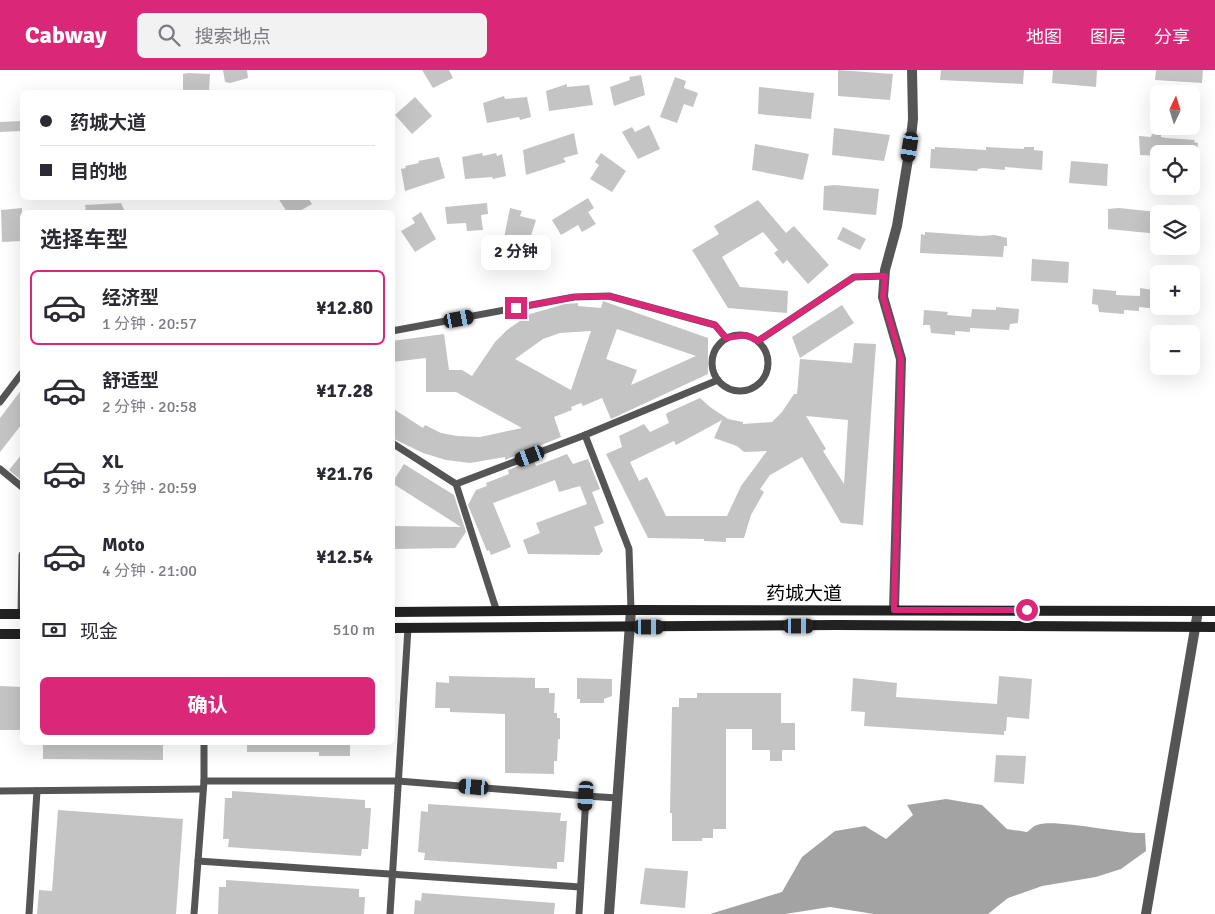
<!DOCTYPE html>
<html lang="zh">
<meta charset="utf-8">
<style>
body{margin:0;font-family:Signika,"Noto Sans SC",sans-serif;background:#f2f2f3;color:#2b2b33;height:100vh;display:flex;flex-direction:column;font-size:19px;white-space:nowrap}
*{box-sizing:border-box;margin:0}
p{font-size:16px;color:#7c7c81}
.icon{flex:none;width:28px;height:28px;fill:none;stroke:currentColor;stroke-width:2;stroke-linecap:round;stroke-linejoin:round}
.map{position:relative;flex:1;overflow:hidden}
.details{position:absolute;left:20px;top:140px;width:375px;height:535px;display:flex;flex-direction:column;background:#fff;border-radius:8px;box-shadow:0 5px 20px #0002}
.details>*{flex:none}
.guide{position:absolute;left:20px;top:20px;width:375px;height:110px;border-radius:8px;box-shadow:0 5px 20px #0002;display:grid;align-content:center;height:110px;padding:0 20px;background:#fff}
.needle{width:32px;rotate:4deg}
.tools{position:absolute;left:1150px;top:15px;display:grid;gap:10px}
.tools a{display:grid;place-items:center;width:50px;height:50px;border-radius:8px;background:#fff;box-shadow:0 5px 20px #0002;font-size:25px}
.end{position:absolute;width:22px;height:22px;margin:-11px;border:6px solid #db2777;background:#fff;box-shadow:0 0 0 2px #fff}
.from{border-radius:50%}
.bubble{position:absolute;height:35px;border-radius:8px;background:#fff;box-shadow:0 5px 20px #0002;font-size:16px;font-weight:700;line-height:35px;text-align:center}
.car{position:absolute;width:15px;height:30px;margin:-15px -8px;border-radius:6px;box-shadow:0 0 4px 1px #0007;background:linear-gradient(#222 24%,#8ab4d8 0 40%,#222 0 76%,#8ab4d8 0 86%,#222 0)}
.guide b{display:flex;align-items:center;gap:18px;height:48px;font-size:19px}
.guide b+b{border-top:1px solid #e1e1e2}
.guide i{width:12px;height:12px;background:#2b2b33}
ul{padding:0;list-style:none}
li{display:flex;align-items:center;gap:15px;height:75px;margin:0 10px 8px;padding:0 10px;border:2px solid transparent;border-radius:8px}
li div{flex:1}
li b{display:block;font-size:19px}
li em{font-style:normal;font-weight:700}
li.on{border-color:#db2777}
li>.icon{width:45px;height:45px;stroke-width:1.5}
h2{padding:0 20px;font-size:22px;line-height:60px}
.pay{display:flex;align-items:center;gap:12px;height:55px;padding:0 20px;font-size:19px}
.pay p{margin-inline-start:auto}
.primary-button{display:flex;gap:10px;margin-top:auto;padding:10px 20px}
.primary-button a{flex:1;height:58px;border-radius:8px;background:#db2777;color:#fff;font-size:20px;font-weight:700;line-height:58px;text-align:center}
header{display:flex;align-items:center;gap:30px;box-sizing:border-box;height:70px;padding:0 25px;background:#db2777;color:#fff}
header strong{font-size:24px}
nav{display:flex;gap:28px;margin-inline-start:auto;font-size:18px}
.search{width:350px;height:45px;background:#f2f2f3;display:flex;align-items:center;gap:12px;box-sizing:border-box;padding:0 18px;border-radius:8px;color:#7c7c81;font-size:19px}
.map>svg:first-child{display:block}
</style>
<header>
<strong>Cabway</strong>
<div class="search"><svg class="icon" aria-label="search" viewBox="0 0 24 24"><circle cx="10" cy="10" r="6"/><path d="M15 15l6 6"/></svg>搜索地点</div>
<nav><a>地图</a><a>图层</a><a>分享</a></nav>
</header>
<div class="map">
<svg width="1215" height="844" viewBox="0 0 1215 844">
<rect width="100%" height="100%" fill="#fff"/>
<path fill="#a3a3a3" d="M946,729L982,735L1007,759L1027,762C1030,760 1033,756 1037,755C1053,748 1121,764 1145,763L1146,781L1121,799L1096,807L1042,816L1008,828L988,844H874L830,837L785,844H710L782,822L802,787L835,761L865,756L886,769L913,745L907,735Z"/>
<g fill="#c4c4c4" fill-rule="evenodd">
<polygon points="223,0 247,0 248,8 230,13 225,12"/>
<polygon points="422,0 449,0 453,8 433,18"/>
<polygon points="838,0 893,4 890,30 838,26"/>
<polygon points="941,0 1024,0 1023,14 940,10"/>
<polygon points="1053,0 1097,0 1096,17 1052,13"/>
<polygon points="1156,0 1203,0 1202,13 1155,10"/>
<polygon points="188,3 210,4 209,21 183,22 183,4"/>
<polygon points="641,5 645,25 614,36 610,17 630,10 629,7"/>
<polygon points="675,7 686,11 684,18 698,23 693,37 684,34 677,53 660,47"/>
<polygon points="567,14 567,17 589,15 593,35 549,41 546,21"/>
<polygon points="759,17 814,23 811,49 758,44"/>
<polygon points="504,26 505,29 527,27 531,47 520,50 519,47 487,53 483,33"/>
<polygon points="415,27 432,46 412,64 395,45"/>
<polygon points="22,51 22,61 0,62 0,52"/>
<polygon points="649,55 660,79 638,89 622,62 632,57 635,62"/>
<polygon points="834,58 890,65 884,91 832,85"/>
<polygon points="574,63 578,84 563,88 566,92 526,105 523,80"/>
<polygon points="1152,64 1161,65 1161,67 1166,68 1195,70 1194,72 1198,73 1197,84 1159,84 1159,86 1140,85 1139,66 1151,67"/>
<polygon points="755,74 809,84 803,110 752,100"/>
<polygon points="935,77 986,80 986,77 1024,79 1024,77 1034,77 1034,80 1043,81 1042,100 1005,97 1005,100 983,98 978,99 977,101 930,98 931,79 935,79"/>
<polygon points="482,83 483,86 496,83 497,86 502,84 506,106 493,109 492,107 465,109 462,87"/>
<polygon points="601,83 626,101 612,122 590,109 599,95 595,92"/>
<polygon points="439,87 445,108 405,121 401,99 406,98 405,96 419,93 418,91"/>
<polygon points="1071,91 1108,94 1107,116 1069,113"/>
<polygon points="835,115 879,119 876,145 823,140 824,116"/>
<polygon points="278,128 308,128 312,134 298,142 287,142"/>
<polygon points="588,128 594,138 588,142 596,154 582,162 578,155 561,165 552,150"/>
<polygon points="758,130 786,163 794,156 829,195 808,214 787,190 783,194 774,183 778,180 763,162 722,187 740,217 788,221 787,243 728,238 692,180 719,164 714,156"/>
<polygon points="121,133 125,142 86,142 85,135"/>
<polygon points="487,133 488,144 481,145 483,160 467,161 466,153 447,154 445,137"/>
<polygon points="22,138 22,171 2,172 1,140"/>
<polygon points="510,138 522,141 520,146 536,150 528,175 504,168"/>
<polygon points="1119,138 1157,142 1159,164 1108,159 1108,139"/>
<polygon points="421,142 436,169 415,182 401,161 415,153 412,148"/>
<polygon points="843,157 866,169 860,180 837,169"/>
<polygon points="925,162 981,166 995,165 1007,168 1007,176 1004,176 1003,187 920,183 921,164 925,165"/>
<polygon points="1032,189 1069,192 1068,213 1031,211"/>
<polygon points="1140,218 1159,221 1159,239 1139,237 1139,241 1124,240 1124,244 1099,242 1098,235 1092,234 1093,219 1116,221 1116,225 1140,226"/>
<path d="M603,231L708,268V304L611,349L602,328L583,336L581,333L571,337L572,340L554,347L561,367L505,390V387L470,393L446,390L423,383L392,368V338L423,358L425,355L441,363L457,366L480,367L522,358L456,322H426V288L392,292V271L444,264L449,300H462L472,306L495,272L507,260L530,244L565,234L578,233V236L601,238ZM617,259L696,286L631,315L637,300L606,289ZM591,261L571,320L515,289L543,269L560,263Z"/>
<polygon points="842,235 854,253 800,288 792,267"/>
<polygon points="996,237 1019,239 1018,253 1010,254 1009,260 970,258 970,262 955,261 955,265 931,263 930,255 923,255 924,240 948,242 947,245 971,247 972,239 996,240"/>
<path d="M854,273L876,274L863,455L841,453L802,387L770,405L760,419L764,422L751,445L744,468H726V472L704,471V469L648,468L606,384L622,377L619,366L644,354L650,362L669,353L666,345L667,343L700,328L710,337L728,349L743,352V354L772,352L782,342L794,324H797L800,289L852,293ZM806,346L848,350L844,414L823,381L826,379ZM722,350L714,368L737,376L744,382L767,381L741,416L727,446H666L647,407L639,411L630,392L674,371L676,375Z"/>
<polygon points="22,319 22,354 0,382 0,348"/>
<polygon points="22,384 22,411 9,400"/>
<polygon points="567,384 573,394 588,389 600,419 592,422 604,453 594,457 603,481 599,485 528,484 523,470 540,463 536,453 587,434 580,416 559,422 555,410 493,433 511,477 491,485 489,480 487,481 468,435 476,420 487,416 486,413 509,404 508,400 534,390 536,396"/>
<polygon points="404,394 454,425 466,462 455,478 392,479 392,456 461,457 392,413"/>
<polygon points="449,606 535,608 535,618 549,618 549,623 555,623 554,643 557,643 557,648 560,648 560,669 558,669 557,691 554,691 554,704 505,703 505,644 450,642 450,638 435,638 436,612 449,613"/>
<polygon points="999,606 1032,609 1029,649 1007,647 1006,661 1004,661 1004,665 864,656 865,642 851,641 853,608 897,613 896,627 997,634"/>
<polygon points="577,608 612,609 612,626 604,629 604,633 580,633 580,629 577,629"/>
<polygon points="0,616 22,617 22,660 0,660"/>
<polygon points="697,623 781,623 781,653 795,653 795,680 782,680 782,691 770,691 770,680 752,680 752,659 726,659 726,759 713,759 713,768 702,768 702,771 672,771 672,743 670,743 672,637 679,637 679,628 697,628"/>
<polygon points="43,672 163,672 163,690 43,689"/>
<polygon points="247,672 350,672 350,686 319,686 319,682 247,682"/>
<polygon points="996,685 1026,686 1024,714 994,712"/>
<polygon points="232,721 365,730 365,738 371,738 368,779 362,779 361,786 228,777 229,769 223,769 225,728 232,728"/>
<polygon points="428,734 561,743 560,751 567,751 564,792 557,792 557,799 424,790 425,783 418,782 421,741 428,742"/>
<polygon points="58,740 183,749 176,844 37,844 39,820 52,821"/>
<polygon points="645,798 688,801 685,838 640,834"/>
<polygon points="226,810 359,819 359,827 365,827 364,844 218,844 219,817 226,817"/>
<polygon points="422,823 555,833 554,844 414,844 415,830 421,831"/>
</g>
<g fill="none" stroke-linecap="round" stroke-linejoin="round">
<g stroke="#555" stroke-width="7">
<polyline points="392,261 574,227 609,226 715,255 726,268"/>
<circle cx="740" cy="293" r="28"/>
<polyline points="758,271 854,207 885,206"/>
<polyline points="0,332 22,303"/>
<polyline points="585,365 629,479 631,540"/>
<polyline points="392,373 456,414 497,542"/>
<polyline points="0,399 22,417"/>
<polyline points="456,414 585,365 718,310"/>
<polyline points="21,544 22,485"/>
<polyline points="204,711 398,711 586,726"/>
<polyline points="0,721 203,719"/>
<polyline points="198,791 580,817"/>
<polyline points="29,844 37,721"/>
<polyline points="194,844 204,711 204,672"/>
<polyline points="390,844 408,558"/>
<polyline points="579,844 586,726 617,728"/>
</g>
<g stroke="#555" stroke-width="10">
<polyline points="894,540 901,289 883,227 885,200 897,156 910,77 913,49 912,0"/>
<polyline points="609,844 631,540"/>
<polyline points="1146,844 1198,541"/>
</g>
<g stroke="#222" stroke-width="10">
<polyline points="392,542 631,540 1215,541"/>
<polyline points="0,544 22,544"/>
<polyline points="392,558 837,555 1215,557"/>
<polyline points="0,564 22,564"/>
</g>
</g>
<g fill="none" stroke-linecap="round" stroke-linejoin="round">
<polyline stroke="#db2777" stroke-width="6" points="516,238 574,227 609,226 715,255 726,268 746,265 758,271 854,207 885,206 883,227 901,289 894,540 1027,540"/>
</g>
<g text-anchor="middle" stroke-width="5" stroke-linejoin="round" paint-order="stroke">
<g font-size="19" fill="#000" stroke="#fff">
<text x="804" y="530">药城大道</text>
</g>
</g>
</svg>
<div class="tools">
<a><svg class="needle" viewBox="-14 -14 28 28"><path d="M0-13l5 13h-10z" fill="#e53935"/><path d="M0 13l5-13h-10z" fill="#7c7c81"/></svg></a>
<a><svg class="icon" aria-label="locate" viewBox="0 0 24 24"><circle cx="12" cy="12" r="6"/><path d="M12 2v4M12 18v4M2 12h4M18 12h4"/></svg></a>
<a><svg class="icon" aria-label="layers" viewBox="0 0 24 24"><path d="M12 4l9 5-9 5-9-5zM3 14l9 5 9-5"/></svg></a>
<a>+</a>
<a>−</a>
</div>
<i class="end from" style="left:1027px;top:540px"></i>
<i class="end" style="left:516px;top:238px"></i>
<div class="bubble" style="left:481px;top:165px;width:70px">2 分钟</div>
<i class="car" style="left:910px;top:77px;rotate:189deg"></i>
<i class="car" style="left:459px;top:249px;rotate:79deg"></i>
<i class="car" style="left:530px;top:386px;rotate:249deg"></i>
<i class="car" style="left:799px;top:556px;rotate:90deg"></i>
<i class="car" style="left:649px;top:557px;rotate:90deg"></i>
<i class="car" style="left:474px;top:717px;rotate:275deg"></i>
<i class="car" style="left:586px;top:726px;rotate:184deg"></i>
<div class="guide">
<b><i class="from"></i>药城大道</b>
<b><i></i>目的地</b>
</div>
<section class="details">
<h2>选择车型</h2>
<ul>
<li class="on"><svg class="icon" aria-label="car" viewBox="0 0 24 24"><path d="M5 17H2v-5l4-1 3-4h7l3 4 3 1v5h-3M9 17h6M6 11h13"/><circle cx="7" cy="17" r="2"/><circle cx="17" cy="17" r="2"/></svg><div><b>经济型</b><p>1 分钟 · 20:57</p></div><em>¥12.80</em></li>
<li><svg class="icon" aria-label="car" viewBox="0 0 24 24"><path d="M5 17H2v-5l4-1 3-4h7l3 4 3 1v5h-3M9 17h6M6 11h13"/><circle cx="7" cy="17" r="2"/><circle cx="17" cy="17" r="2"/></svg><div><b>舒适型</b><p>2 分钟 · 20:58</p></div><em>¥17.28</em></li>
<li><svg class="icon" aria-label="car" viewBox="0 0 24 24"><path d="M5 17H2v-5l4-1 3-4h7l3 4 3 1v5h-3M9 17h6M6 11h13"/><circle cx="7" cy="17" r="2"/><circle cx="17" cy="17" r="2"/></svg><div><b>XL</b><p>3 分钟 · 20:59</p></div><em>¥21.76</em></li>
<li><svg class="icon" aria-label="car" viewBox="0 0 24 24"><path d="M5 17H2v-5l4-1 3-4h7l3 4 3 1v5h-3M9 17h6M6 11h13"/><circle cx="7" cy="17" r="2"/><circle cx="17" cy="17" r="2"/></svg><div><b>Moto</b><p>4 分钟 · 21:00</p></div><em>¥12.54</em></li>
</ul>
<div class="pay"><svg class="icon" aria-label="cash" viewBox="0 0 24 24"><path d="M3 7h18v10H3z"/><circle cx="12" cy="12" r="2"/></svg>现金<p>510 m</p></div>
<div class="primary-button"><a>确认</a></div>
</section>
</div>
